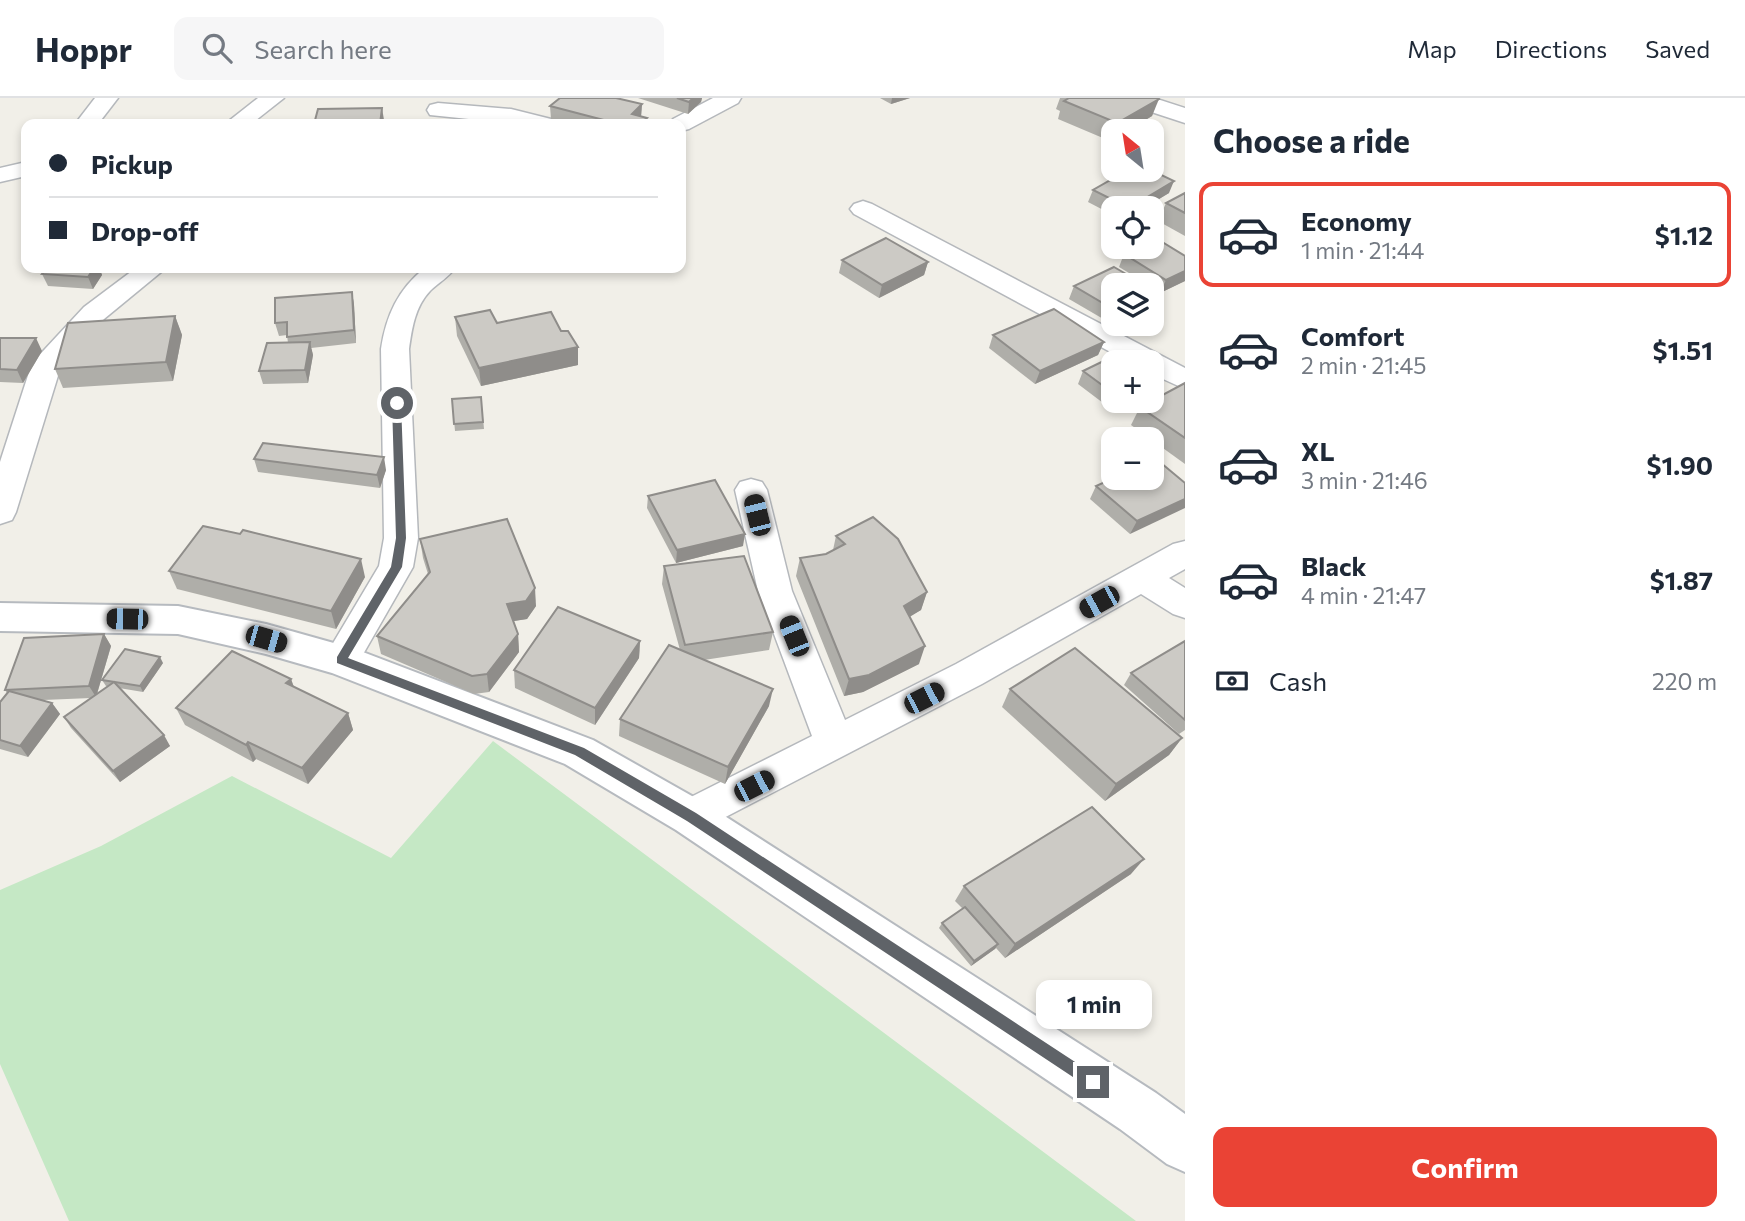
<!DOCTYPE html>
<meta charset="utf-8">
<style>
body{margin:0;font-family:Commissioner,sans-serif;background:#f6f6f7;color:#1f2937;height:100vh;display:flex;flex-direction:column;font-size:26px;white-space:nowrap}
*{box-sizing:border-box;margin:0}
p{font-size:23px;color:#747a83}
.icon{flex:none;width:38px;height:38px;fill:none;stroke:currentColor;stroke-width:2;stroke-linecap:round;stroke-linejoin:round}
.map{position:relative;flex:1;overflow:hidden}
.panel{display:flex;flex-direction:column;background:#fff;width:560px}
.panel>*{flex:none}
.guide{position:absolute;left:21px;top:21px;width:665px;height:154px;border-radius:14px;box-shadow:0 4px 10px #0003;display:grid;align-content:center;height:154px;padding:0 28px;background:#fff}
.needle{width:46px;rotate:330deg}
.fabs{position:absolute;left:1101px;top:21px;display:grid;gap:14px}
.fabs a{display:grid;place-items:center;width:63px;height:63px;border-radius:14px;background:#fff;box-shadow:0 4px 10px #0003;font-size:35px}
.end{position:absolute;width:32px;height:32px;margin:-16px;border:9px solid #5f6368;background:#fff;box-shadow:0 0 0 4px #fff}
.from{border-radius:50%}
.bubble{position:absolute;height:49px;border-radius:14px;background:#fff;box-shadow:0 4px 10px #0003;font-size:23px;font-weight:700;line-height:49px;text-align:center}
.car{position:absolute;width:21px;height:42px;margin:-21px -10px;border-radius:9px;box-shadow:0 0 5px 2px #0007;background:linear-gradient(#222 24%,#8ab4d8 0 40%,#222 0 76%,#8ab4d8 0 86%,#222 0)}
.guide b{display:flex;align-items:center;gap:24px;height:66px;font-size:26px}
.guide b+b{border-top:2px solid #e0e1e3}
.guide i{width:18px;height:18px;background:#1f2937}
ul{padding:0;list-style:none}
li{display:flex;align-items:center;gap:21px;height:105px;margin:0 14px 10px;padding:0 14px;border:4px solid transparent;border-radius:14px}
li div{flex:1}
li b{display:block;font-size:26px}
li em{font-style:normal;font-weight:700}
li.on{border-color:#ea4335}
li>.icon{width:63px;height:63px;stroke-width:1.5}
h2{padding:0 28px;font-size:32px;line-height:84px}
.pay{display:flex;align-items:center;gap:18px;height:77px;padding:0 28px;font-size:26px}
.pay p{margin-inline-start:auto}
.cta{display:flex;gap:14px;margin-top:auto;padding:14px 28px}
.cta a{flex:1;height:80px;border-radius:14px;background:#ea4335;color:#fff;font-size:28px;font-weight:700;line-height:80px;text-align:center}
header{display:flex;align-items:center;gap:42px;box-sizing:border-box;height:98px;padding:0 35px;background:#fff;border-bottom:2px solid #e0e1e3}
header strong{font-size:33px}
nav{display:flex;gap:38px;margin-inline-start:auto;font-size:24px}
.search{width:490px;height:63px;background:#f6f6f7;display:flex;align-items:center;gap:18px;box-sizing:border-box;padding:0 24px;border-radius:14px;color:#747a83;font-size:26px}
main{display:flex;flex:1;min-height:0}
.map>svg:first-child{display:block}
</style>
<header>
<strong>Hoppr</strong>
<div class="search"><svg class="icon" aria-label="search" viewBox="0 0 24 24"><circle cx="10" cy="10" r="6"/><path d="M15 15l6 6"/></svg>Search here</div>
<nav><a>Map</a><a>Directions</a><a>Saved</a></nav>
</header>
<main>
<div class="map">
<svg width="1185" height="1123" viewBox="0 0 1185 1123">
<rect width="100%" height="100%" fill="#f1efe8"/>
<polygon fill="#c5e8c5" points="493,643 1136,1123 69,1123 0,966 0,792 101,748 232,678 391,760"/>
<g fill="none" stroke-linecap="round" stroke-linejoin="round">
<defs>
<g id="street">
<polygon points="95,0 118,0 98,26 75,26"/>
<polygon points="258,0 284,0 251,26 225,26"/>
<polygon points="713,0 741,0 738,5 689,31 681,33 681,26 670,26 673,21"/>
<polygon points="1121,0 1154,0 1185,10 1185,25 1124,5"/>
<polygon points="438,5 511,11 551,21 554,26 517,26 430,17 427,12 430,7"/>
<polygon points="26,64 26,78 0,84 0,70"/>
<polygon points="863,103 872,106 1185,270 1185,291 1152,276 1152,264 1129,264 854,116 850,111 854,106"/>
<polygon points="136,170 166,170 104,221 61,268 16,414 12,422 0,426 0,364 32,265 84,209"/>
<path d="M425,170H455C449,179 438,185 430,193C415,209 412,230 409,251L418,440L413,469L354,572L341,576L328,572L323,562L379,468L384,440L381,251C386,218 398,191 425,170Z"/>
<polygon points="751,381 762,384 767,392 792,493 845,622 956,566 1173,446 1185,443 1185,471 1169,480 1185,490 1185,520 1173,516 1141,496 982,586 691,737 677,732 671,719 677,706 812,638 758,493 735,392 740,384"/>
</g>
<polygon id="secondary" points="0,505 178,508 266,526 355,551 593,642 706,706 1156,995 1185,1016 1185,1074 1167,1066 1120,1031 676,732 565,666 332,575 266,556 178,536 0,533"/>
</defs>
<use href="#street" stroke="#b5b8bc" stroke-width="3"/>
<use href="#secondary" stroke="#b6babf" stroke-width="4"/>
<use href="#street" fill="#fff" fill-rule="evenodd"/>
<use href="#secondary" fill="#fff" fill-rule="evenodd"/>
</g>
<g fill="#afaea9">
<polygon points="638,0 702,0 701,4 688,16"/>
<polygon points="880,0 910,0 891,6"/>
<polygon points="1060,0 1158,0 1152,18 1127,33 1113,33 1113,41 1110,43 1058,21 1060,13 1056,11"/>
<polygon points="642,6 641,18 646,26 572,26 551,21 550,8"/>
<polygon points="1093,92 1169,95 1144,110 1113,110 1113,117 1088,104"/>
<polygon points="1185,95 1185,138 1158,123 1166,105"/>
<polygon points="1124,156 1185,158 1185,183 1160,195 1152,189 1152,187 1149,187 1119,169"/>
<polygon points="842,162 928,164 924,177 879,200 839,175"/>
<polygon points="100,172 102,177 93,191 48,188 42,176"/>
<polygon points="1113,187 1113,226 1124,226 1117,229 1069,201 1074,188"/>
<polygon points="352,194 354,207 356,245 311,250 313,257 308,285 263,286 259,273 288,245 287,237 279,238 275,225"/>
<polygon points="175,218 182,237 173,283 63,290 55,271"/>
<polygon points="455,219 561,233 578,249 578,267 481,288 457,238"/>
<polygon points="993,237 1104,244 1098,257 1035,286 989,250"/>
<polygon points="0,240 42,253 23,285 0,284"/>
<polygon points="1113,264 1113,303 1137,303 1115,314 1078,286 1083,273"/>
<polygon points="1185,285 1185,366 1131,327 1140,309"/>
<polygon points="481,299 484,331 455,333 452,301"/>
<polygon points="254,361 386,372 380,390 258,374"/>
<polygon points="1185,385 1130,436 1090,401 1096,388"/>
<polygon points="648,398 743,448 676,465 647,410"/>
<polygon points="836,438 927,494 921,512 910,518 919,566 863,594 844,598 796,478 800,460 826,456 833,452"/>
<polygon points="420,441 536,508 527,521 513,523 518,536 519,554 489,594 474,596 381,556 377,538 428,476 423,460"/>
<polygon points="664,468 773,534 769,552 704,562 769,608 725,686 619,638 620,621 680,552 662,486"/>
<polygon points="169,473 365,479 336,531 177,491"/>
<polygon points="104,536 111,548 97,596 108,588 106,588 102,582 163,565 143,594 119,590 170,648 120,684 71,630 64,619 91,600 43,602 52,605 60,616 28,659 0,651 0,604 7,595 5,592"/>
<polygon points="640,543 639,560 595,627 515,590 514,572"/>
<polygon points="1185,543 1185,632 1179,636 1124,587 1131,575"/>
<polygon points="291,581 294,589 348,615 353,632 308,686 256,661 253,664 185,627 176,610"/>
<polygon points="1010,591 1182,640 1169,657 1105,703 1002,609"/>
<polygon points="1131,776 1005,860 996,850 971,868 939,830 942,825 963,811 955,803 964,788"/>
</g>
<g fill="#8f8d8a">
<polygon points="693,0 702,0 701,4 688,16 689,4"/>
<polygon points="892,0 910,0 891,6"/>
<polygon points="1159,1 1152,18 1127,33 1114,33 1117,25"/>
<polygon points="642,6 641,19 632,16"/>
<polygon points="382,10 384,22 384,26 380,26"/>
<polygon points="647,20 646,26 640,26"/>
<polygon points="1174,83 1169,95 1144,110 1129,110"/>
<polygon points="928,164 924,177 879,200 882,187"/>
<polygon points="94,170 101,170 100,172 102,177 93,191 88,179"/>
<polygon points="1185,173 1185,183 1160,195 1166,182"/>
<polygon points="352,194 354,207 356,245 354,232"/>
<polygon points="1161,197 1156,210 1152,212 1152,202"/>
<polygon points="175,218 182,237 173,283 166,264"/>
<polygon points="36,240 42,253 23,285 17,272"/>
<polygon points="310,244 313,257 308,285 305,272"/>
<polygon points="1104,244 1098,257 1035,286 1040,273"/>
<polygon points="578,249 578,267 481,288 479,270"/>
<polygon points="1158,283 1152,295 1152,286"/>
<polygon points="1121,303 1137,303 1115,314"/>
<polygon points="384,359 386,372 380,390 377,377"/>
<polygon points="1185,401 1185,410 1130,436 1137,423"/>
<polygon points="745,436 743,448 676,465 677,452"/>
<polygon points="361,461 365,479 336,531 331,513"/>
<polygon points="535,490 536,508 527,521 508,524 507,506"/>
<polygon points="927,494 921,512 898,526 904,508"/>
<polygon points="104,536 111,548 96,599 89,588"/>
<polygon points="518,536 519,554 489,594 487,576"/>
<polygon points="640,543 639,560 595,627 595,610"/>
<polygon points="925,548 919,566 863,594 844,598 849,581"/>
<polygon points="160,559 163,565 143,594 140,588"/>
<polygon points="291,581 297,599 286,585"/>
<polygon points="773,591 769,608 725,686 728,669"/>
<polygon points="52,605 60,616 28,659 20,648"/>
<polygon points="348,615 353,632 308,686 302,670"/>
<polygon points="164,637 170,648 120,684 113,673"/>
<polygon points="1182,640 1169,657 1105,703 1116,686"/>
<polygon points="248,644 256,661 253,664 246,647"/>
<polygon points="1144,761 1131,776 1005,860 1015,846"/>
<polygon points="998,846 995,851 971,868 974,863"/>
</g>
<g fill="#cccac5" stroke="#8f8d8a" stroke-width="2">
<polygon points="560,0 616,0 642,6 632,16 647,20 640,26 619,26 550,8"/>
<polygon points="677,0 693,0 689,4"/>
<polygon points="1069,0 1158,0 1159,1 1117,25 1064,3"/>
<polygon points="382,10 380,26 314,26 318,11"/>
<polygon points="1128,72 1151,72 1174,83 1129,110 1093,92"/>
<polygon points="1185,95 1185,115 1166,105"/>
<polygon points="886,140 928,164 882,187 842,162"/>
<polygon points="1159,142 1185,158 1185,173 1166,182 1124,156 1142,149 1152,149 1152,145"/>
<polygon points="1114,169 1145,187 1113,187 1113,211 1074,188"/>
<polygon points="47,170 94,170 88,179 42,176"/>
<polygon points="1152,191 1161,197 1152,202"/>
<polygon points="352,194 354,232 287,239 287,224 275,225 275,200"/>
<polygon points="1054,211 1104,244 1040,273 993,237"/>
<polygon points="490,212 497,225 551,214 561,233 568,233 578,249 479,270 455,219"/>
<polygon points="175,218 166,264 55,271 68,225"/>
<polygon points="0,240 36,240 17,272 0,271"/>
<polygon points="310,244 305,272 259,273 267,245"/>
<polygon points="1120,255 1132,264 1113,264 1113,295 1083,273"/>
<polygon points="1152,278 1158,283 1152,286"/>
<polygon points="1185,285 1185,340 1140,309"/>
<polygon points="481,299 483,324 454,326 452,301"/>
<polygon points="263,345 384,359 377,377 254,361"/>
<polygon points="1155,360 1185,385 1185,401 1137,423 1096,388 1114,380 1152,380 1152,362"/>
<polygon points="715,382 745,436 677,452 648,398"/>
<polygon points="873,419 898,441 927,494 904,508 925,548 869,577 849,581 800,460 826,456 845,446 836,438"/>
<polygon points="507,421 535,490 526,503 507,506 518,536 487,576 472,578 377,538 430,474 420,441"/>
<polygon points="203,428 240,436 243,432 361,461 331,513 169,473"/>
<polygon points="744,458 773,534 685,547 664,468"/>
<polygon points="558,509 640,543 595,610 514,572"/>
<polygon points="104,536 89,588 5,592 24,540"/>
<polygon points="1185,543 1185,622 1131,575"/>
<polygon points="669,547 773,591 728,669 620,621"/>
<polygon points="1075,550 1182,640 1116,686 1010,591"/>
<polygon points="125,551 160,559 140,588 102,582"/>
<polygon points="232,553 291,581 286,585 348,615 302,670 248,644 246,647 176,610"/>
<polygon points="114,584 164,637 113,673 64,619"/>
<polygon points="9,593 52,605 20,648 0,642 0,604"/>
<polygon points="1092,709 1144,761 1015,846 964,788"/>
<polygon points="965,809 998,846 974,863 942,825"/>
</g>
<polygon fill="#5f6368" points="397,302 401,305 406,440 402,469 348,560 584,650 696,715 1098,979 1100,984 1098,989 1093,991 1088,989 687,723 575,657 337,565 337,559 391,469 396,440 392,305"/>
</svg>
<div class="fabs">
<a><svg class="needle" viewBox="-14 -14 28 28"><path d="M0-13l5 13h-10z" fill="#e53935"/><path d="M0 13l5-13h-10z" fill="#747a83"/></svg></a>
<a><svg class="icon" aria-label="locate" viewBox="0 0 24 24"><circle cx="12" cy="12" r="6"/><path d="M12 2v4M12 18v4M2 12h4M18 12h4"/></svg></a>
<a><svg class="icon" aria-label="layers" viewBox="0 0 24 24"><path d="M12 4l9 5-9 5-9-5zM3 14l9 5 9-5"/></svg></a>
<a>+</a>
<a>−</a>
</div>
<i class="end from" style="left:397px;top:305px"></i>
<i class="end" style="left:1093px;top:984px"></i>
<div class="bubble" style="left:1036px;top:882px;width:116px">1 min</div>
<i class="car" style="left:757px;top:417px;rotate:346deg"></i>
<i class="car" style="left:1099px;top:504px;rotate:241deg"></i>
<i class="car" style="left:127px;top:521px;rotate:271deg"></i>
<i class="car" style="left:794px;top:538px;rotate:338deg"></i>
<i class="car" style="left:266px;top:541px;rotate:106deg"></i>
<i class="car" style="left:924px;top:600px;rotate:63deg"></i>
<i class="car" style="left:754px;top:688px;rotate:63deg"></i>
<div class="guide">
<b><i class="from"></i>Pickup</b>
<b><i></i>Drop-off</b>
</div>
</div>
<section class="panel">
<h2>Choose a ride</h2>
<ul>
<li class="on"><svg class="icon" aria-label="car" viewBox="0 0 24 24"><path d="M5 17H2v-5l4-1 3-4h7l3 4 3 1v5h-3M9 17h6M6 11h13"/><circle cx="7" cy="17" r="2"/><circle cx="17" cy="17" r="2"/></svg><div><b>Economy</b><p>1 min · 21:44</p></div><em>$1.12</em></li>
<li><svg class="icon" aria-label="car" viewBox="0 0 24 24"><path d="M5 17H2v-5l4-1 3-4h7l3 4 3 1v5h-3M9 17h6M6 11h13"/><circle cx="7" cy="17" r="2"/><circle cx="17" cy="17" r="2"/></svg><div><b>Comfort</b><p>2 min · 21:45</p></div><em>$1.51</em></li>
<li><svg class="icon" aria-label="car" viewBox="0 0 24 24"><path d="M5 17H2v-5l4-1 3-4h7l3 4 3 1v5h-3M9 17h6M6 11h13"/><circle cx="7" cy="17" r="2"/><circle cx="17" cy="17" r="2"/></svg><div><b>XL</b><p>3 min · 21:46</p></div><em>$1.90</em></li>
<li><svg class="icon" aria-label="car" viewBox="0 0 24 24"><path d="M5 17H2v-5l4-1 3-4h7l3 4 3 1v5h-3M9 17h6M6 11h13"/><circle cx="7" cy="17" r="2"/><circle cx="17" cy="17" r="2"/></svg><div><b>Black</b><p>4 min · 21:47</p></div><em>$1.87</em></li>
</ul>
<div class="pay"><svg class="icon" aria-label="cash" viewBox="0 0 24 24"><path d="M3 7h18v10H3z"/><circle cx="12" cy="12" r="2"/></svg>Cash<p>220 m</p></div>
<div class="cta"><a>Confirm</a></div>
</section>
</main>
